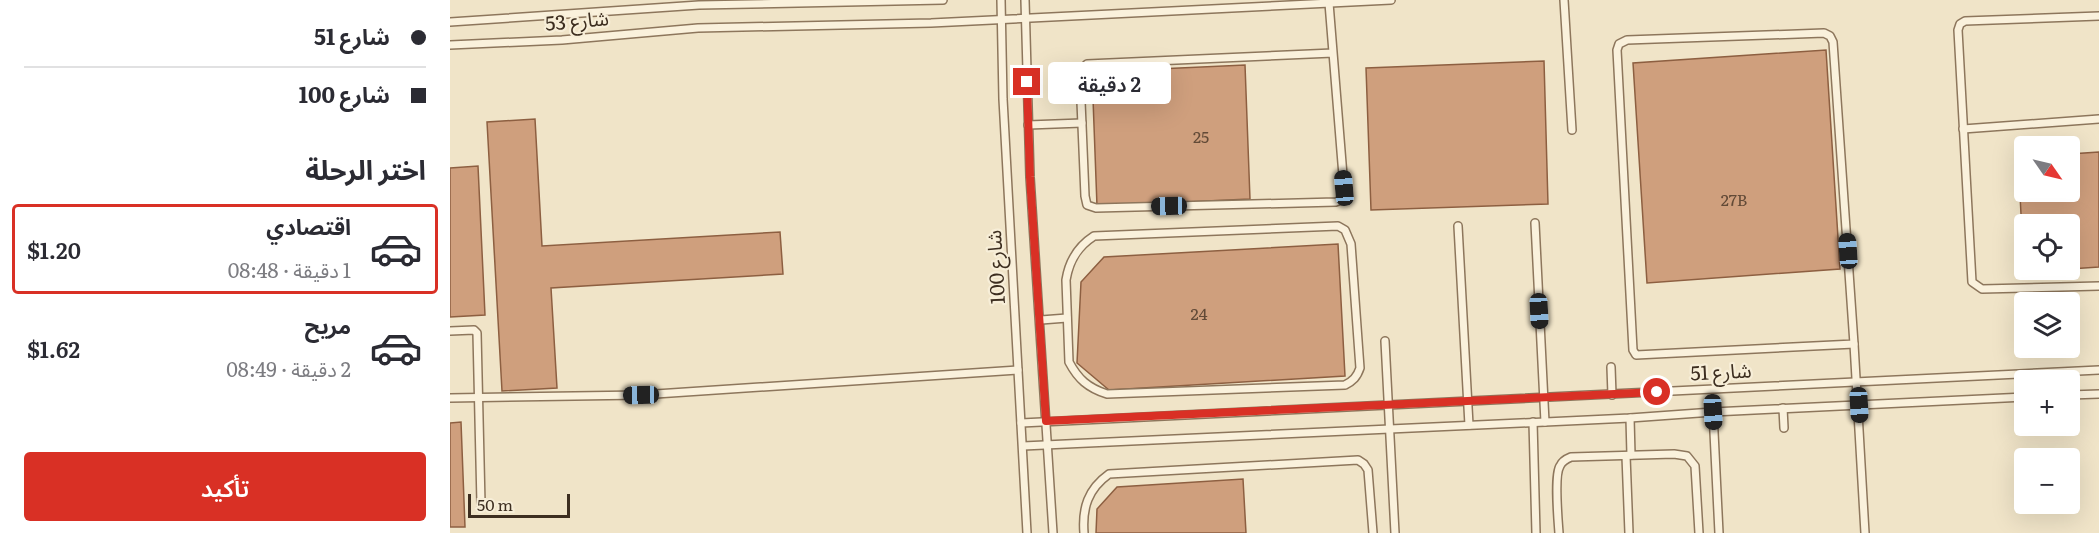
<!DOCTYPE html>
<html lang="ar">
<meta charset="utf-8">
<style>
body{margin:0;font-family:Literata,"Noto Sans Arabic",serif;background:#f2f2f3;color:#2b2b33;direction:rtl;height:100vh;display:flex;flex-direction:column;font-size:22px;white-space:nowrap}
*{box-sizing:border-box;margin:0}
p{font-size:20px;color:#7c7c81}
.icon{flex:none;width:33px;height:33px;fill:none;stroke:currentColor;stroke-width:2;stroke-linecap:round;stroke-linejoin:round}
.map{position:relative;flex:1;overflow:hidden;direction:ltr}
.panel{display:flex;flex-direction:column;background:#fff;width:450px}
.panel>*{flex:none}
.top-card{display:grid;align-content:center;height:132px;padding:0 24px;background:#fff}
.needle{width:39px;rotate:124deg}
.tools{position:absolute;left:1564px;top:136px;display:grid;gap:12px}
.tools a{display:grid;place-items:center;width:66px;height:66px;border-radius:6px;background:#fff;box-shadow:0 6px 24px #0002;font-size:30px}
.scale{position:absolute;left:18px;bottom:15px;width:102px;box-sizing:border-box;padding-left:6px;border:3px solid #3d2e20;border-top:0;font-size:16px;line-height:21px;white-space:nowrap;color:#3d2e20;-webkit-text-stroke:4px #f7eed8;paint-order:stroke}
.end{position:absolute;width:27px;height:27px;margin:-14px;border:8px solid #d93025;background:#fff;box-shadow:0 0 0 3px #fff}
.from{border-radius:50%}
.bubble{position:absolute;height:42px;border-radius:6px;background:#fff;box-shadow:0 6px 24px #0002;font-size:20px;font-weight:600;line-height:42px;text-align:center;direction:rtl}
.car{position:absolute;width:18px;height:36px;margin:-18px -9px;border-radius:8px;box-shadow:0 0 4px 2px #0007;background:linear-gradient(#222 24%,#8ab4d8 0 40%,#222 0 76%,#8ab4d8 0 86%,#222 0)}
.top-card b{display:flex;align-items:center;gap:21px;height:57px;font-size:22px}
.top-card b+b{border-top:2px solid #e1e1e2}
.top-card i{width:15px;height:15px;background:#2b2b33}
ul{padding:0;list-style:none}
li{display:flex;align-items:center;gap:18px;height:90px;margin:0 12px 9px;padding:0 12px;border:3px solid transparent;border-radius:6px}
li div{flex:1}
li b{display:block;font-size:22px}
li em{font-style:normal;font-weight:600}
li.selected{border-color:#d93025}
li>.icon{width:54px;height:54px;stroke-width:1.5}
h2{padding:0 24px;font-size:27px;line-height:72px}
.cta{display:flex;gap:12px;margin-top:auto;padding:12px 24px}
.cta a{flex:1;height:69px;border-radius:6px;background:#d93025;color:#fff;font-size:24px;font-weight:600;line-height:69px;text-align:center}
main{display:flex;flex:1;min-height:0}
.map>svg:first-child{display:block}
</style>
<main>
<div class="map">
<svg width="1649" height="533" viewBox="0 0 1649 533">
<rect width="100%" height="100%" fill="#f0e4c8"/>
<g fill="#cf9f7d" stroke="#8d5f41" stroke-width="1.5">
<polygon points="1376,50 1390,269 1197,283 1183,63"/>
<polygon points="1094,61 1098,204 921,210 916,68"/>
<polygon points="795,65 800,199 647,206 642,72"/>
<polygon points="85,119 92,246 330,232 333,274 101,288 107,388 52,391 37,122"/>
<polygon points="1649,152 1649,267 1620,269 1620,225 1575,225 1575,270 1600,270 1574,271 1568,157 1575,156 1575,192 1620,192 1620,154"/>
<polygon points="28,166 35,315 0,317 0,168"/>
<polygon points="888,244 895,376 659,390 627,363 631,282 654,257"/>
<polygon points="11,422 15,527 0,527 0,423"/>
<polygon points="793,479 796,533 646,533 647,509 667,487"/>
</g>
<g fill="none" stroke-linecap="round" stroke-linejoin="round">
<defs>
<g id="service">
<polyline points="551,0 553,99 577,533"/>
<polyline points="575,0 580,177 603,533"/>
<polyline points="1114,0 1122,130"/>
<path d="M879,3L894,188C894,195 893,200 886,202L646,208L637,205L635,196L630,78L631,70L637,64L883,53"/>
<polyline points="1649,16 1515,21 1510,24 1508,30 1522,282 1532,289 1649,286"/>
<polyline points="0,22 249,5 493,0"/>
<polygon points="1374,33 1380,36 1383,42 1404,344 1186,355 1183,350 1167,50 1169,44 1177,40"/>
<polyline points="0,45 112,40 248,28 481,23 941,0"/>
<polyline points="578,125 632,123"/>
<polyline points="1513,129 1649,119"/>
<polyline points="1085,223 1095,422"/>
<path d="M888,226L895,230L901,244L910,368C907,377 903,381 895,385L657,394C638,388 628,379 619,362L616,280C619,261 627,247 644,236Z"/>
<polyline points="1008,226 1019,425"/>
<polyline points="591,320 617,318"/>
<polyline points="0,331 24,330 27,333 31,504"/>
<polyline points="935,341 945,533"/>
<polyline points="1404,344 1415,533"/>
<polyline points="1161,367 1162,395"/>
<polyline points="1620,395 1649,394"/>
<polyline points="0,398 191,395 568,370"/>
<polyline points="1333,408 1334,428"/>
<polyline points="1263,412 1269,533"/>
<polyline points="1180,418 1181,455"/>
<polyline points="1083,422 1086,533"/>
<polyline points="571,423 1649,370"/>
<polyline points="573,446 1180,418 1263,412 1575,397"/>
<polyline points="1176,456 1179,533"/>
<path d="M634,533C632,508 638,489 659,474L908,460L914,464L918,470L923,533"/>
<path d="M1109,533C1108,519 1104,475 1110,466C1112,461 1116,459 1121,457L1224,454L1237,456L1245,466L1249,533"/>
</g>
</defs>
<use href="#service" stroke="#8d765c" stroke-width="10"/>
<use href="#service" stroke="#faf1dc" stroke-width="7"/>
</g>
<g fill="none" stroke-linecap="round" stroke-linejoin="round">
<polyline stroke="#d93025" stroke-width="8" points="577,82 580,177 596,421 1207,392"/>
</g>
<g text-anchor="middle" stroke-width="4.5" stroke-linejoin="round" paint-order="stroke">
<g font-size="16" fill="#624a37">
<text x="751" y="143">25</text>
<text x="1284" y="206">27B</text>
<text x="749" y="320">24</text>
</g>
<g font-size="20" fill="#3d2e20" stroke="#f7eed8">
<text transform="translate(127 21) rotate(-5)" y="7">شارع 53</text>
<text transform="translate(546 267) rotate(-93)" y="7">شارع 100</text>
<text transform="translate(1271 372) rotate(-3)" y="7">شارع 51</text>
</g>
</g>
</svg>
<div class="tools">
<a><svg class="needle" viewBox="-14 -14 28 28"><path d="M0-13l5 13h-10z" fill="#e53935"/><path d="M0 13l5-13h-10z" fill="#7c7c81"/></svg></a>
<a><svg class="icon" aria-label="locate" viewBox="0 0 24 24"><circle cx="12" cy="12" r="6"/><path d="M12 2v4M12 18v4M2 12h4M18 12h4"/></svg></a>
<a><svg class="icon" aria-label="layers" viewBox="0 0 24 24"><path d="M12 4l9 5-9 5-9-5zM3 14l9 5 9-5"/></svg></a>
<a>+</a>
<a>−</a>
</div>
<div class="scale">50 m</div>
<i class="end from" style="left:1207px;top:392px"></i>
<i class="end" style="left:577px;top:82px"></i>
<div class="bubble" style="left:598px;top:62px;width:123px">2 دقيقة</div>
<i class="car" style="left:894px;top:188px;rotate:355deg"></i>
<i class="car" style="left:719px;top:206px;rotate:269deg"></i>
<i class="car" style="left:1398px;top:251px;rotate:356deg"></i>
<i class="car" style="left:1089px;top:311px;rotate:177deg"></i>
<i class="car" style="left:191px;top:395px;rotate:269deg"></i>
<i class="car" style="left:1409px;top:405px;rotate:177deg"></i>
<i class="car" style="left:1263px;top:412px;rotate:177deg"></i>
</div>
<section class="panel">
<div class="top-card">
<b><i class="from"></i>شارع 51</b>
<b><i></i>شارع 100</b>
</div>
<h2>اختر الرحلة</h2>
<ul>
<li class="selected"><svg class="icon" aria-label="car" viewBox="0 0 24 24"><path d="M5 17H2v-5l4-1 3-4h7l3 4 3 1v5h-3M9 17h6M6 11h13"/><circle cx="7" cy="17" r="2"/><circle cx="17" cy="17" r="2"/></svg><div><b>اقتصادي</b><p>1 دقيقة · 08:48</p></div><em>$1.20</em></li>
<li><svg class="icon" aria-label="car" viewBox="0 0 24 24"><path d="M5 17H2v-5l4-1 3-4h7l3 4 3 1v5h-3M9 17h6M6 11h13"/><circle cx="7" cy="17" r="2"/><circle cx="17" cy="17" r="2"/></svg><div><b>مريح</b><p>2 دقيقة · 08:49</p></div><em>$1.62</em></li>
</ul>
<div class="cta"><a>تأكيد</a></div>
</section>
</main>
